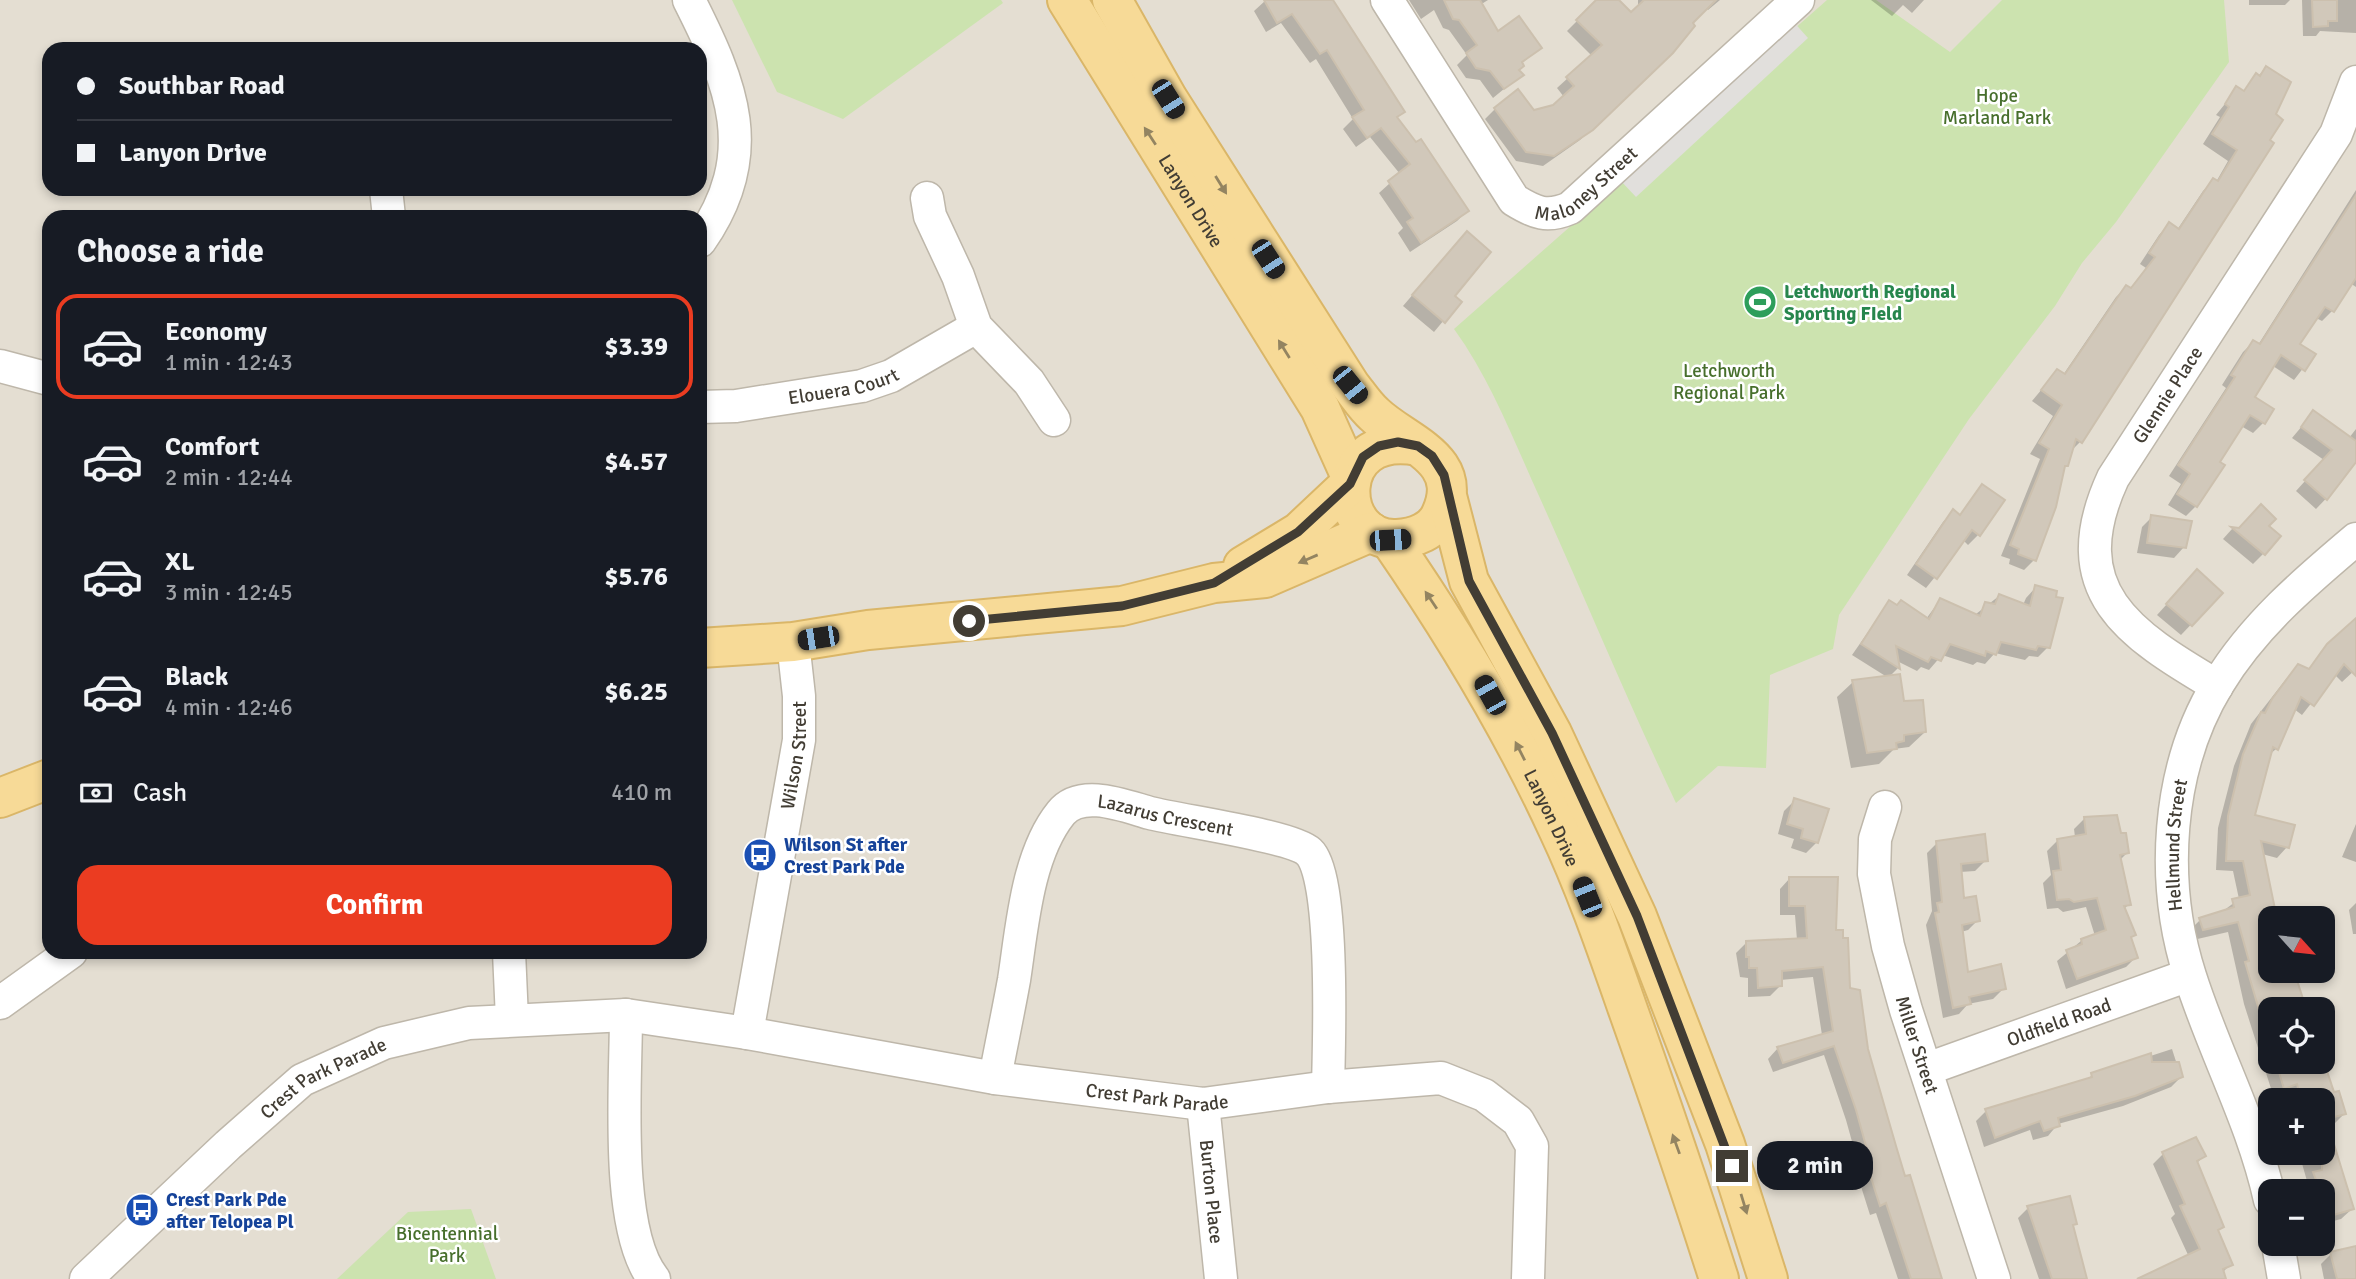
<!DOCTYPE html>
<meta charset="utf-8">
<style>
body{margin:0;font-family:Signika,sans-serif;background:#20242c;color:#f1f3f6;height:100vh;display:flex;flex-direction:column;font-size:26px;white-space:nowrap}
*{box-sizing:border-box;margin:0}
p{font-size:23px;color:#9ea1a6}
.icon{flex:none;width:38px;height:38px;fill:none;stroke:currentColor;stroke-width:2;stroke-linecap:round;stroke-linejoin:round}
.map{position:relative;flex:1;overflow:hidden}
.side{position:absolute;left:42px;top:210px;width:665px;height:749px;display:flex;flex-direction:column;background:#171b24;border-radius:21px;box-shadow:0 4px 10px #0003}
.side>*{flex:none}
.guide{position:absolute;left:42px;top:42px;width:665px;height:154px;border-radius:21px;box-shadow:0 4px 10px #0003;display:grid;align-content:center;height:154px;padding:0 35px;background:#171b24}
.needle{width:46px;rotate:117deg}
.fabs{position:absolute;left:2258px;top:906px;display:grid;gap:14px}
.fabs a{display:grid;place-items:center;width:77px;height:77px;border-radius:14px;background:#171b24;box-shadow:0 4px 10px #0003;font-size:35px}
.end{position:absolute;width:32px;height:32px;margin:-16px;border:9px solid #423d34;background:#fff;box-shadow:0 0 0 4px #fff}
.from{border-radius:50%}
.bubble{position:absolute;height:49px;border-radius:21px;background:#171b24;box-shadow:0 4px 10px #0003;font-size:23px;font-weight:700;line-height:49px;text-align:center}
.car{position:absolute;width:21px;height:42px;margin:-21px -10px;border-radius:9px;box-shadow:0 0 5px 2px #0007;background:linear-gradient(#222 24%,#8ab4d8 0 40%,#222 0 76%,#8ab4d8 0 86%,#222 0)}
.guide b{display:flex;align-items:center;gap:24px;height:66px;font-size:26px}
.guide b+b{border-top:2px solid #363941}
.guide i{width:18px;height:18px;background:#f1f3f6}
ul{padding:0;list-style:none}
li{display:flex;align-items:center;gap:21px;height:105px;margin:0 14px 10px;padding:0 21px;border:4px solid transparent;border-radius:21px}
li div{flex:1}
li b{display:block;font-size:26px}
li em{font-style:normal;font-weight:700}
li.on{border-color:#eb3c21}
li>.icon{width:63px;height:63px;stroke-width:1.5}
h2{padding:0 35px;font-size:32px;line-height:84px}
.pay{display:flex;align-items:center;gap:18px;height:77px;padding:0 35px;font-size:26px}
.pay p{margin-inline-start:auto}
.action{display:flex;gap:14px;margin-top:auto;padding:14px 35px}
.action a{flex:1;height:80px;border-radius:21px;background:#eb3c21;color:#fff;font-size:28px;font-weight:700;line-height:80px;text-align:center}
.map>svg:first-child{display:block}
</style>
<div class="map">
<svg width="2356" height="1279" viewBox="0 0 2356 1279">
<rect width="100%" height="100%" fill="#f1ede4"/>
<path fill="#e4ded2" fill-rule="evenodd" d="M0,0H2356V1279H0ZM49,49H700V189H49ZM49,217H700V952H49ZM2270,919H2322V971H2270ZM2270,1010H2322V1062H2270ZM2270,1101H2322V1153H2270ZM2270,1192H2322V1244H2270Z"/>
<g fill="#cce3af">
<polygon points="732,0 1001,0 1003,3 843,119 777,92"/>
<path d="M1827,0H1876L1950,52L2002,0H2224L2229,62L2116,222L2082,263L2055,306L1969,419L1839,615L1833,649L1770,675L1766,768L1718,766L1676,803C1628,702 1585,598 1539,496C1513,439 1491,380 1454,329Z"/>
<polygon points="471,1209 496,1279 337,1279 408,1212"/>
</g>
<polygon fill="#e1dfdc" points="1791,19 1808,38 1636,197 1619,179"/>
<g fill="#0003">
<polygon points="1266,0 1332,0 1403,111 1396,119 1467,211 1457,221 1410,252 1398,233 1403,228 1379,193 1400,174 1370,137 1356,147 1343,129 1353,119 1316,59 1310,63 1281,23 1266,32 1254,11"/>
<polygon points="1409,0 1488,0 1480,5 1497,33 1540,48 1521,64 1517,70 1521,75 1493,98 1480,80 1466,78 1457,65 1467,55 1449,30 1443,28 1434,10 1421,19"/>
<polygon points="1604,0 1617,0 1631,14 1638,8 1638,0 1720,0 1708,10 1706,8 1690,23 1672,52 1580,140 1543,166 1516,161 1485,119 1495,109 1534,112 1553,107 1564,97 1557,88 1592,56 1567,31 1593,5"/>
<polygon points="1871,0 1924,0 1912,13 1903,5 1892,16"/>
<polygon points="2249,0 2290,0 2285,5 2249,5"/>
<polygon points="2302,0 2356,0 2356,33 2320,31 2316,36 2303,36"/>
<polygon points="2266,68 2274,114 2268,141 2272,143 2080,442 2070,452 2034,560 2024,570 2009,564 2010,559 2001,556 2040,459 2030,454 2053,416 2032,401 2057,371 2063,375 2116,297 2126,287 2130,289 2146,268 2140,264 2159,235 2169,224 2177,230 2203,191 2213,180 2216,182 2228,161 2203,144 2220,117 2216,115 2237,89 2242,92"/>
<polygon points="2356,190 2356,287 2350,283 2332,311 2322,321 2316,318 2298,344 2314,354 2294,380 2273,366 2252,398 2263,423 2253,433 2241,426 2217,462 2196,506 2186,516 2168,505 2181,484 2169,476 2226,388 2222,385 2243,352 2253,342 2258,345"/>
<polygon points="1457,243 1453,296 1459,302 1434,332 1403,306"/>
<polygon points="2313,413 2349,438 2356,429 2356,460 2337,481 2340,484 2316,509 2296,491 2324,460 2292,438"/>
<polygon points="1982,486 1978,535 1968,545 1964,541 1926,588 1907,575 1943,522 1953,511 1959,516"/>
<polygon points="2152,517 2184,547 2174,558 2137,553 2142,527"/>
<polygon points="2267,526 2264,553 2253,564 2223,539 2232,529"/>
<polygon points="2187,582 2221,593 2181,635 2157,615"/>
<polygon points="2036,587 2048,647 2038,657 2029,656 2025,660 1995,653 1985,664 1977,662 1973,665 1942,655 1929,670 1921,667 1917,671 1897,661 1898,668 1889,677 1903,703 1925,732 1909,747 1894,749 1879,764 1851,768 1837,697 1853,682 1887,677 1852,655 1889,602 1926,619 1940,600 1976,614 1999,596 2023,605 2026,598"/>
<polygon points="2356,618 2356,669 2342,682 2334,674 2302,715 2294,709 2276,749 2268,756 2253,816 2287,847 2277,858 2262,854 2275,913 2260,924 2270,971 2297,971 2290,978 2298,1006 2294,1010 2270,1010 2270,1062 2322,1062 2333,1094 2344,1114 2334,1124 2327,1126 2336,1167 2352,1209 2341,1219 2322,1224 2322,1192 2306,1192 2304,1184 2307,1181 2299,1153 2322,1153 2322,1101 2284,1101 2282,1094 2274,1098 2244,1004 2228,932 2193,940 2190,930 2200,920 2223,911 2239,899 2233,871 2216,870 2218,828 2234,766 2251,724 2290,674 2299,666 2307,670"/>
<polygon points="1795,800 1817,842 1806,853 1791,848 1794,839 1778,834 1784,811"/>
<polygon points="2084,819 2119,835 2127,853 2119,861 2129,904 2124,909 2134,935 2130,939 2136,957 2126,967 2066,989 2057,961 2081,941 2095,936 2086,907 2063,912 2058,908 2047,909 2043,883 2051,875 2047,851 2058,840 2075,837 2074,829"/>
<polygon points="2356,824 2356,862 2342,857"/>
<polygon points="1937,843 1986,860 1975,871 1960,872 1963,900 1978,920 1968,930 1961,932 1966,974 2004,988 1993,999 1968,1004 1959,1014 1943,1018 1926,925 1932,911 1927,853"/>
<polygon points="1790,878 1834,932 1894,1147 1939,1279 1898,1279 1876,1213 1870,1215 1858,1177 1861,1174 1846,1120 1824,1055 1773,1072 1768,1059 1778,1048 1822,1035 1813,977 1780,980 1781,985 1770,996 1748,997 1748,978 1740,977 1736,953 1746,943 1797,940 1795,915 1780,915 1780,889"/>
<polygon points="2356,903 2356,934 2353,934 2349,910"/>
<polygon points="2172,1049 2181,1077 2171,1087 2123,1106 2058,1124 2048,1136 2033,1140 2030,1130 1984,1147 1976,1121 1986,1111 2087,1080 2092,1075"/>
<polygon points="2163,1154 2204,1156 2196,1164 2222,1227 2217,1232 2231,1264 2222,1273 2225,1279 2145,1279 2189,1257 2171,1218 2175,1214 2153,1164"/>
<polygon points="2028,1208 2075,1224 2071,1227 2085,1279 2039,1279 2018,1218"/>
<polygon points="2356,1248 2356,1279 2324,1279 2321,1264 2331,1254"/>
</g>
<g fill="#d1c8ba" stroke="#ccc0ae" stroke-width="2">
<polygon points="1264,0 1333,0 1405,112 1397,117 1416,142 1421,139 1469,211 1421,243 1407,222 1413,218 1388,181 1410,164 1381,128 1367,138 1352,117 1364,110 1327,50 1320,54 1292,14 1277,23"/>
<polygon points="1444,0 1480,0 1498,31 1519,16 1542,48 1522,62 1524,66 1519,70 1524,75 1504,89 1490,71 1476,68 1466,53 1477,45 1459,20 1453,19"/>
<polygon points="1596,0 1619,0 1631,12 1644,0 1716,0 1693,23 1695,26 1673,53 1593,130 1554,156 1526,152 1494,108 1518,89 1534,110 1553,105 1574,86 1566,77 1602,45 1576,20"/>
<polygon points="2312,0 2337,0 2337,21 2328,21 2328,26 2313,27"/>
<polygon points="2266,66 2291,82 2276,114 2283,120 2270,140 2274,143 2082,443 2076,439 2068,466 2065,466 2056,507 2036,561 2018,554 2019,549 2010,545 2049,449 2039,443 2062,405 2041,390 2057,369 2065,374 2126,285 2131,288 2155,257 2149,253 2169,222 2179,229 2213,178 2218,181 2237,150 2212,134 2229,107 2225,104 2236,86 2244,91 2256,73 2260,76"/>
<polygon points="2356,195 2356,278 2334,312 2325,307 2300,344 2316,354 2305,371 2281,355 2255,397 2274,409 2265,424 2250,415 2220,462 2225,465 2197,507 2177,494 2190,474 2178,465 2235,377 2231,375 2253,340 2260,344"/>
<polygon points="1467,231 1491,252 1455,296 1462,302 1445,323 1412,295"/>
<polygon points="2313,410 2356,441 2356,462 2327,500 2304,480 2332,450 2301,427"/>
<polygon points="1982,484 2005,500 1980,536 1972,530 1937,579 1916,564 1953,509 1960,515"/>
<polygon points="2261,504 2276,519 2269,526 2281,536 2265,555 2231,527 2239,528"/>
<polygon points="2151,515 2192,521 2186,548 2147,543"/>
<polygon points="2197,569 2223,593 2192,626 2166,604"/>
<polygon points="2035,585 2057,591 2056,597 2063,598 2050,648 2038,646 2036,650 2001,642 1996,655 1986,651 1985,656 1950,644 1941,661 1931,657 1928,662 1896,646 1900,669 1861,644 1889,600 1897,605 1901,600 1929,619 1940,598 1980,616 1985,602 1995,604 1999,594 2030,606"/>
<polygon points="2356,618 2356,676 2344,664 2314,706 2301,697 2278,750 2273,747 2255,815 2295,825 2289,848 2261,841 2276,914 2260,917 2270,948 2270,971 2294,971 2305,1005 2288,1010 2259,1010 2245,962 2249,961 2238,922 2203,930 2199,918 2234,907 2232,899 2250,895 2243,861 2226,861 2228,816 2243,754 2261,712 2265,713 2272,699 2298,664 2309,669 2327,644"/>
<polygon points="1900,674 1904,701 1923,700 1926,732 1904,735 1904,741 1896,743 1897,749 1867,753 1852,680"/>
<polygon points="1794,798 1829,809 1818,843 1801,838 1803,829 1787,824"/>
<polygon points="2117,815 2121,833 2126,833 2129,853 2120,855 2131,905 2124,906 2136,935 2131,937 2138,958 2077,979 2066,950 2082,944 2081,939 2106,930 2097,898 2074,902 2069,899 2057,900 2053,871 2061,870 2057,839 2086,834 2084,817"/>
<polygon points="1985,834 1988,861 1961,864 1964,898 1976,896 1980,921 1962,925 1968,972 2001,964 2006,989 1969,997 1971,1004 1953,1008 1935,913 1939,912 1937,903 1942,902 1936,841"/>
<polygon points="1789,877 1838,877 1836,930 1843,930 1843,938 1848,938 1850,988 1860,990 1868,1049 1896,1146 1905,1176 1910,1175 1942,1279 1911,1279 1886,1203 1880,1206 1867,1165 1871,1164 1856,1110 1834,1046 1783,1063 1777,1047 1833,1031 1823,967 1782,971 1782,986 1758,988 1757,968 1749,968 1749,957 1746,957 1746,941 1807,938 1805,906 1789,906"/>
<polygon points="2151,1053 2152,1062 2179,1062 2183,1077 2135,1096 2058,1118 2060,1126 2044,1131 2040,1121 1995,1138 1985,1109 2092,1077 2091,1073"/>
<polygon points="2276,1062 2324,1062 2334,1092 2339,1091 2346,1114 2322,1120 2322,1101 2301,1101 2297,1084 2284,1089"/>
<polygon points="2329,1128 2354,1209 2330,1216 2313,1172 2322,1170 2322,1129"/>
<polygon points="2196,1137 2206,1156 2197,1161 2224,1227 2218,1230 2233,1265 2223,1269 2226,1279 2137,1279 2200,1249 2180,1206 2185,1204 2162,1152"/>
<polygon points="2070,1196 2077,1224 2073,1225 2087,1279 2052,1279 2027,1206"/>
<polygon points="2356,1246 2356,1279 2337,1279 2330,1252"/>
</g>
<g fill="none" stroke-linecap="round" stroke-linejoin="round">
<defs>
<g id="minor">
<path d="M689,0C732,85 761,154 700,241"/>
<path id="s1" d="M1387,0L1514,200C1535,213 1547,218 1570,208L1798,0"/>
<polyline points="386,189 389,217"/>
<polyline points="927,198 930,216 958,276 976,327 1029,382 1054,420"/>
<polyline points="0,366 49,379"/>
<path id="s2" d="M700,407L736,406L862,386L891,376L976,327"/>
<path id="s3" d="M2217,686C2129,634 2061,591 2113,478L2336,134L2356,82"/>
<path id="s4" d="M1885,807L1875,839L1874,874L1888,946L1906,1010L1994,1279"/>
<polyline points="509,952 512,1019"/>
<polyline points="0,1003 71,952"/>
<path d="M626,1015C626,1081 614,1230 654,1279"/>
<path id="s5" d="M747,1033L799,740V696L793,642"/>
<path id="s6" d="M1927,1069L2189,975"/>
<path id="s7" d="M995,1078C1001,1046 1008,1013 1014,980C1022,928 1027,855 1061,813C1081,788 1125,806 1150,813C1181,821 1292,836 1309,852C1335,876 1329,1046 1328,1087"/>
<path id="s8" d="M1203,1104L1221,1279"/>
<path id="s9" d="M2270,1200C2253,1122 2214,1052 2190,976C2160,883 2166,769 2218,684C2253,626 2305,582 2356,539"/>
<polyline points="2278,1244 2284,1279"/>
<path id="s10" d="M86,1279L228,1145L302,1080L384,1043L469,1023L626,1015L747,1033L995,1078L1203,1104L1328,1087L1441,1078L1484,1095L1518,1121L1532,1146L1528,1279"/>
</g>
<g id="major">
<path id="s11" d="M1067,0L1320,408L1351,477"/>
<path d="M1112,0L1168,99L1350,385C1358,395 1365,406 1374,414C1405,444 1466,458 1441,514C1434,531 1415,538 1397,539C1335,543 1328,429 1418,446"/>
<polyline points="1447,496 1469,581 1552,733 1637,916 1725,1144 1768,1279"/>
<path id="s12" d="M1390,540C1454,633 1511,727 1558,829C1585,886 1606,947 1627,1007C1659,1097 1690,1188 1719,1279"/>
<polyline points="1243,566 1299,532 1350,484"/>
<polyline points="700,648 793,642 868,630 1122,606 1214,583 1265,578 1371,532"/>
<polyline points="0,798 49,779"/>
</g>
</defs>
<use href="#minor" stroke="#beb7aa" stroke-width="35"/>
<use href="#major" stroke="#dab668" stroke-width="42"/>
<use href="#minor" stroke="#fff" stroke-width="32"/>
<use href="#major" stroke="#f7da97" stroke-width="38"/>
</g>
<defs><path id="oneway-solid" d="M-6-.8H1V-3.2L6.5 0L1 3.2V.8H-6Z" transform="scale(1.75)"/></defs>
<g fill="#938461">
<use href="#oneway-solid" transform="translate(1150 136) rotate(-123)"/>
<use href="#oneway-solid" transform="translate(1221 185) rotate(58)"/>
<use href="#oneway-solid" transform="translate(1284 349) rotate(-122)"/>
<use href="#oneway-solid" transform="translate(1308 559) rotate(157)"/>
<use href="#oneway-solid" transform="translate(1431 600) rotate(-124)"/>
<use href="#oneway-solid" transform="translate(1520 751) rotate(-117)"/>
<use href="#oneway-solid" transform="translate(1676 1144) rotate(-110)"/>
<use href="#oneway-solid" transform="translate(1744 1204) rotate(73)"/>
</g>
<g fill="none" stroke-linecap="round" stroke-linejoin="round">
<polyline stroke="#423d34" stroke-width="9" points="969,621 1122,606 1214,583 1298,532 1350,484 1363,457 1379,446 1398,442 1418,446 1432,456 1444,475 1469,581 1552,733 1637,916 1732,1166"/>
</g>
<defs>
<symbol id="stadium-disc" viewBox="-11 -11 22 22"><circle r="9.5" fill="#2e9e5b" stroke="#fff"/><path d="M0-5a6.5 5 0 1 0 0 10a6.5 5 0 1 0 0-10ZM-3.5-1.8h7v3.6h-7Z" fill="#fff"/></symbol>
<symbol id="bus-disc" viewBox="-11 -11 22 22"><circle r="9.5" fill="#1a4fb4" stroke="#fff"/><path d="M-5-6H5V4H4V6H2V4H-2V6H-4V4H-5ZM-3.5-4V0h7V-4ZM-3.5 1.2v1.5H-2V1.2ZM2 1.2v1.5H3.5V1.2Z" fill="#fff"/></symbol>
</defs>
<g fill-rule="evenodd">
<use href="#stadium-disc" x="1741" y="283" width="38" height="38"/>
<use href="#bus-disc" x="741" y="836" width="38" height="38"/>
<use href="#bus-disc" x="123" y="1191" width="38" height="38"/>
</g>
<g text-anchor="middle" stroke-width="5" stroke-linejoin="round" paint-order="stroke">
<g font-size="19" fill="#476f2c" stroke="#fff">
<text x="1997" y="102">Hope<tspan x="1997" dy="22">Marland Park</tspan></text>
<text x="1729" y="377">Letchworth<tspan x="1729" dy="22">Regional Park</tspan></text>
<text x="447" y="1240">Bicentennial<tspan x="447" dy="22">Park</tspan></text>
</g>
<g font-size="19" fill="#423d34" stroke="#fff">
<text dy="7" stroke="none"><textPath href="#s1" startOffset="322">Maloney Street</textPath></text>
<text dy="7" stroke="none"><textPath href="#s11" startOffset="236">Lanyon Drive</textPath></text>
<text dy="7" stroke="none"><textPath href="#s2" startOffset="145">Elouera Court</textPath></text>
<text dy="7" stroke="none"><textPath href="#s3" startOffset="366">Glennie Place</textPath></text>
<text dy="7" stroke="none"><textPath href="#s5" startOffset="282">Wilson Street</textPath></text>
<text dy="7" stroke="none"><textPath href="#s7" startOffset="385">Lazarus Crescent</textPath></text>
<text dy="7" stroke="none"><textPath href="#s12" startOffset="322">Lanyon Drive</textPath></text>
<text dy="7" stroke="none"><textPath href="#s9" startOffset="371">Hellmund Street</textPath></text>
<text dy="7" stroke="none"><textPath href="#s6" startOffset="140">Oldfield Road</textPath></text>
<text dy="7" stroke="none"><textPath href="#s4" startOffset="245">Miller Street</textPath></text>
<text dy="7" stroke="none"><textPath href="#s10" startOffset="313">Crest Park Parade</textPath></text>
<text dy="7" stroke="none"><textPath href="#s10" startOffset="1166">Crest Park Parade</textPath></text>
<text dy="7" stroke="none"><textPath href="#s8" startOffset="88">Burton Place</textPath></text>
</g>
<g font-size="19" font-weight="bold" fill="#27864d" stroke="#fff" text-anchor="start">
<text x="1784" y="298">Letchworth Regional<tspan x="1784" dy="22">Sporting FIeld</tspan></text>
</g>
<g font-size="19" font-weight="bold" fill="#164399" stroke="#fff" text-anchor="start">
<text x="784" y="851">Wilson St after<tspan x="784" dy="22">Crest Park Pde</tspan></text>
<text x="166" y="1206">Crest Park Pde<tspan x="166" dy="22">after Telopea Pl</tspan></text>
</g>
</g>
</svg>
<div class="fabs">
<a><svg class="needle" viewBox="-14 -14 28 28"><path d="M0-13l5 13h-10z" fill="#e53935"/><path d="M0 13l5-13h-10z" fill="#9ea1a6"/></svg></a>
<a><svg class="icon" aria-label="locate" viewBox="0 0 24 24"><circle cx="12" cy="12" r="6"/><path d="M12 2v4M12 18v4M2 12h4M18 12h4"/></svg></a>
<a>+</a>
<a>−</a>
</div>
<i class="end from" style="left:969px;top:621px"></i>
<i class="end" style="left:1732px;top:1166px"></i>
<div class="bubble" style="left:1757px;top:1141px;width:116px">2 min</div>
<i class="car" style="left:1168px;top:99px;rotate:148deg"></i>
<i class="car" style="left:1268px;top:259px;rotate:147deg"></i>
<i class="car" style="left:1350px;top:385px;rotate:141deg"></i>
<i class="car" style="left:1390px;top:540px;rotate:87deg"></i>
<i class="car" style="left:818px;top:638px;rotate:261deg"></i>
<i class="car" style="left:1490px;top:695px;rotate:331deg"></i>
<i class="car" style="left:1587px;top:897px;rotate:338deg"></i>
<div class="guide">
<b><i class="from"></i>Southbar Road</b>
<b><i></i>Lanyon Drive</b>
</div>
<section class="side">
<h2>Choose a ride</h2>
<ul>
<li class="on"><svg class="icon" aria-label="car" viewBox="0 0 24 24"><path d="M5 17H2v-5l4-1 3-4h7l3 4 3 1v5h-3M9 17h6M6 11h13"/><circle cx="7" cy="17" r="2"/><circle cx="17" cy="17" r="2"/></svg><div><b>Economy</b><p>1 min · 12:43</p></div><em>$3.39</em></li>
<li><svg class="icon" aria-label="car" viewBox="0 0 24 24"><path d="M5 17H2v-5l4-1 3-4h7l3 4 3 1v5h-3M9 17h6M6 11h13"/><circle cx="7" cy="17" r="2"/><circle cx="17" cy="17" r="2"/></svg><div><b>Comfort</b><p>2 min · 12:44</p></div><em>$4.57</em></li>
<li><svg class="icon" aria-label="car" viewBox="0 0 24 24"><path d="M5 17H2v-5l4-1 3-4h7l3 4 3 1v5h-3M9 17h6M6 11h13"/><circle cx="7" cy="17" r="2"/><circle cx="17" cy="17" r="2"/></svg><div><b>XL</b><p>3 min · 12:45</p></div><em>$5.76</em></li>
<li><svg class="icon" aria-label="car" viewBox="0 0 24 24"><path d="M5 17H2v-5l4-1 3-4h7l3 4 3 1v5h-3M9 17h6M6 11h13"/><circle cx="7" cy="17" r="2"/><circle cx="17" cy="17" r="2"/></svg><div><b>Black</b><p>4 min · 12:46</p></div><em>$6.25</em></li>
</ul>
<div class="pay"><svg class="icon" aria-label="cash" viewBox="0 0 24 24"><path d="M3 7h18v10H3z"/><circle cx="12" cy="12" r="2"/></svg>Cash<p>410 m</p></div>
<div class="action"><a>Confirm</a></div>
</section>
</div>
